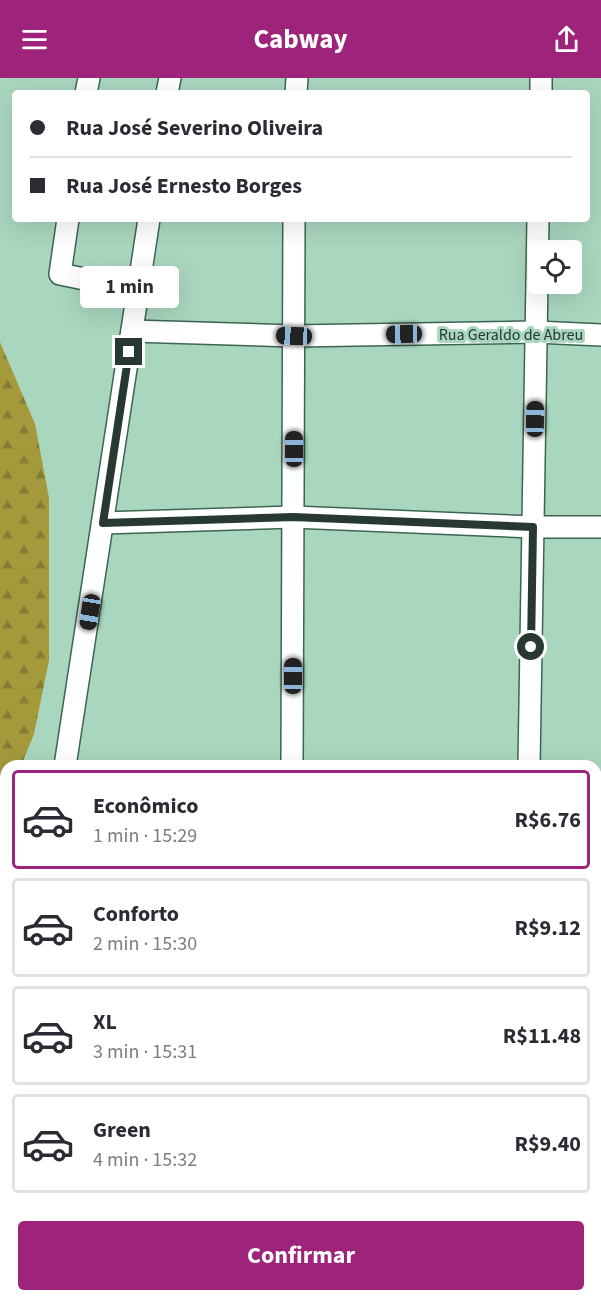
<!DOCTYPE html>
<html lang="pt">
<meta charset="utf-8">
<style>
body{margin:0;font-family:"Source Sans 3",sans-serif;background:#f2f2f3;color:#2b2b33;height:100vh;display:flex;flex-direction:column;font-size:22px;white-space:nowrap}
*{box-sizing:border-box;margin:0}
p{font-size:20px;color:#7c7c81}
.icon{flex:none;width:33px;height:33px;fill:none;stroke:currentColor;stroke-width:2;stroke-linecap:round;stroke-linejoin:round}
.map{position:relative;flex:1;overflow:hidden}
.details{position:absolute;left:0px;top:682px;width:602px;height:542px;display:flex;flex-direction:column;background:#fff;border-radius:18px 18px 0 0;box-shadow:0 6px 24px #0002}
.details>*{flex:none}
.hud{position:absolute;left:12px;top:12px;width:578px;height:132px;border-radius:6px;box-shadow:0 6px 24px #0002;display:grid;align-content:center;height:132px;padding:0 18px;background:#fff}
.controls{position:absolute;left:528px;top:162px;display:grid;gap:12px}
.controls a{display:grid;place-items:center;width:54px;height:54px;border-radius:6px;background:#fff;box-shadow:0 6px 24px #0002;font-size:30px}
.end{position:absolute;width:27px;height:27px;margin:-14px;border:8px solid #273930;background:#fff;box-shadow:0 0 0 3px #fff}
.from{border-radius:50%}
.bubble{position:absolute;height:42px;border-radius:6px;background:#fff;box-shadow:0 6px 24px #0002;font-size:20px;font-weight:700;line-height:42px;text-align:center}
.car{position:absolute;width:18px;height:36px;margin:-18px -9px;border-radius:8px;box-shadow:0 0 4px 2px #0007;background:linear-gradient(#222 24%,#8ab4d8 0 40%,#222 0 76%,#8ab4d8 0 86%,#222 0)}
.hud b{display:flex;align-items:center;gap:21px;height:57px;font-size:22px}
.hud b+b{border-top:2px solid #e1e1e2}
.hud i{width:15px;height:15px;background:#2b2b33}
ul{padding:10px 0 0;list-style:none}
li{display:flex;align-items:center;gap:18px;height:99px;margin:0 12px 9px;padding:0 6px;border:3px solid #e1e1e2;border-radius:6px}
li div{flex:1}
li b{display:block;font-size:22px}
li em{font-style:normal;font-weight:700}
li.selected{border-color:#9e237a}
li>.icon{width:54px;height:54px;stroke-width:1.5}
.cta{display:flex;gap:12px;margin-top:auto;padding:12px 18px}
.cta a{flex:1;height:69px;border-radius:6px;background:#9e237a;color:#fff;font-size:24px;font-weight:700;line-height:69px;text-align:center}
header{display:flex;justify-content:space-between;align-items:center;height:78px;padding:0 18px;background:#9e237a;color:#fff;font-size:27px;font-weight:700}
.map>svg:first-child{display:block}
</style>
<header><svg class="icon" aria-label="menu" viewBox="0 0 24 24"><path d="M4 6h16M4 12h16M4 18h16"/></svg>Cabway<svg class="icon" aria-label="share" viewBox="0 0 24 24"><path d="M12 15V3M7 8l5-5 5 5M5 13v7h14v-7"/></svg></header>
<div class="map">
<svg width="601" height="1223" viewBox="0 0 601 1223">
<defs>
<pattern id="grass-tufts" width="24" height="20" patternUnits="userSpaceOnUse" patternTransform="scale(1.5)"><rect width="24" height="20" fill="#b6af6b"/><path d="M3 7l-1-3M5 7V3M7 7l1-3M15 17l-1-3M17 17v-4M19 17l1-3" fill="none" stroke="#948f58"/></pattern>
<pattern id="forest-firs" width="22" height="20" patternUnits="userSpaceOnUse" patternTransform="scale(1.5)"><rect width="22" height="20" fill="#a4993b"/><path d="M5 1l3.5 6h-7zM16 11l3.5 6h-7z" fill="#867e32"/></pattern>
</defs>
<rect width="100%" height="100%" fill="#a9d6bf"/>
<g fill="url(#grass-tufts)">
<polygon points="0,1096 6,1122 6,1218 28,1218 29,1223 0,1223"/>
<polygon points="336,1218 452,1218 453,1223 337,1223"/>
</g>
<polygon fill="url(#forest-firs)" points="0,264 35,346 49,420 49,582 34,656 21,688 6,688 6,725 5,729 0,730"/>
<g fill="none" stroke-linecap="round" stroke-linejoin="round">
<defs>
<g id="street">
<polyline points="86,15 89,0"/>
<polyline points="167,15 170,0"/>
<polyline points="296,15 297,0"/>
<polyline points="541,15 541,0"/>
<polyline points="68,141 60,196 138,212"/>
<polyline points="132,253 294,258 536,254 601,257"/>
<polyline points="103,445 293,439 533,449 601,449"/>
<polyline points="65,688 149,141"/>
<polyline points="292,688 294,141"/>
<polyline points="529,688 538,141"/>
<polyline points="596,718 601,719"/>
<polyline points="0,787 6,787"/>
<polyline points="0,951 6,951"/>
<polyline points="596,951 601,951"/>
<polyline points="0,1011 6,1038"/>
<polyline points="596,1071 601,1070"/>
<polyline points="596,1165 601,1187"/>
<polyline points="596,1205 601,1204"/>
<polyline points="46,1218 47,1223"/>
<polyline points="183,1218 184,1223"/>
<polyline points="330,1218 331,1223"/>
<polyline points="467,1218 468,1223"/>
<polyline points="510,1223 533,1218"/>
</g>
<g id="primary">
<polyline points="596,854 601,854"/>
<polyline points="0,859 6,859"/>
<polyline points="596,890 601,890"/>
<polyline points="0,907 6,907"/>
</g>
</defs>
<use href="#street" stroke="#3c6551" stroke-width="24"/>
<use href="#primary" stroke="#966484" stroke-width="36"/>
<use href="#street" stroke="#fff" stroke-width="21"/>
<use href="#primary" stroke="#e4b0d1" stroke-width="33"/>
</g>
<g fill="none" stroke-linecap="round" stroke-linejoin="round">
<polyline stroke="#273930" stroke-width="8" points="129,274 103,445 293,439 533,449 531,569"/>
</g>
<g text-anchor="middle" stroke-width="6" stroke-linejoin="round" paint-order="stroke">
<g font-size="16" fill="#273930" stroke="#a9d6bf">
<text x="511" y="262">Rua Geraldo de Abreu</text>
</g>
</g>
</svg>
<div class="controls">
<a><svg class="icon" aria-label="locate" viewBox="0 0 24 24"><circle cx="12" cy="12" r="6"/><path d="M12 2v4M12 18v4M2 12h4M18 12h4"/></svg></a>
</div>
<i class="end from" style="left:531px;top:569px"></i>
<i class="end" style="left:129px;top:274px"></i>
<div class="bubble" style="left:80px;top:188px;width:99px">1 min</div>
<i class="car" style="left:404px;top:256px;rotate:269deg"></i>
<i class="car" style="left:294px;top:258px;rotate:272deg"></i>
<i class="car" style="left:535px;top:341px;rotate:1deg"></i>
<i class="car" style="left:294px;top:371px;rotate:0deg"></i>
<i class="car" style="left:90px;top:534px;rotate:189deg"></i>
<i class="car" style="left:293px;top:598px;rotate:0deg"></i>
<div class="hud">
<b><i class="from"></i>Rua José Severino Oliveira</b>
<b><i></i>Rua José Ernesto Borges</b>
</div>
<section class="details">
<ul>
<li class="selected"><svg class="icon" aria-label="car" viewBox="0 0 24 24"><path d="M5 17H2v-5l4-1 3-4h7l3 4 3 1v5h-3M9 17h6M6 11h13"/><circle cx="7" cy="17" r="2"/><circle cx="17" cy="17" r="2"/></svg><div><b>Econômico</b><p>1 min · 15:29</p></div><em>R$6.76</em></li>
<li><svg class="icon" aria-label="car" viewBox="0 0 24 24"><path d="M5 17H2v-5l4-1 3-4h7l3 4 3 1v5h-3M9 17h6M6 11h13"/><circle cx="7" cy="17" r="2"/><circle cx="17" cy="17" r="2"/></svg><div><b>Conforto</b><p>2 min · 15:30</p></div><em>R$9.12</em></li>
<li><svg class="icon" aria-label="car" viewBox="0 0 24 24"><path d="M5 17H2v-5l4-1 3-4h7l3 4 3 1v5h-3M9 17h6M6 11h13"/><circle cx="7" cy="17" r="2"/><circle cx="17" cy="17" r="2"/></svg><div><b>XL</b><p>3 min · 15:31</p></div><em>R$11.48</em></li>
<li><svg class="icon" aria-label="car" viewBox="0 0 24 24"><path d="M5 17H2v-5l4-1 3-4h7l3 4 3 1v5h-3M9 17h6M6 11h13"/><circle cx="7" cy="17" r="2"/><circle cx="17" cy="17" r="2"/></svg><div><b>Green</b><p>4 min · 15:32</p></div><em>R$9.40</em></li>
</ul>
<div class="cta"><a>Confirmar</a></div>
</section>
</div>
